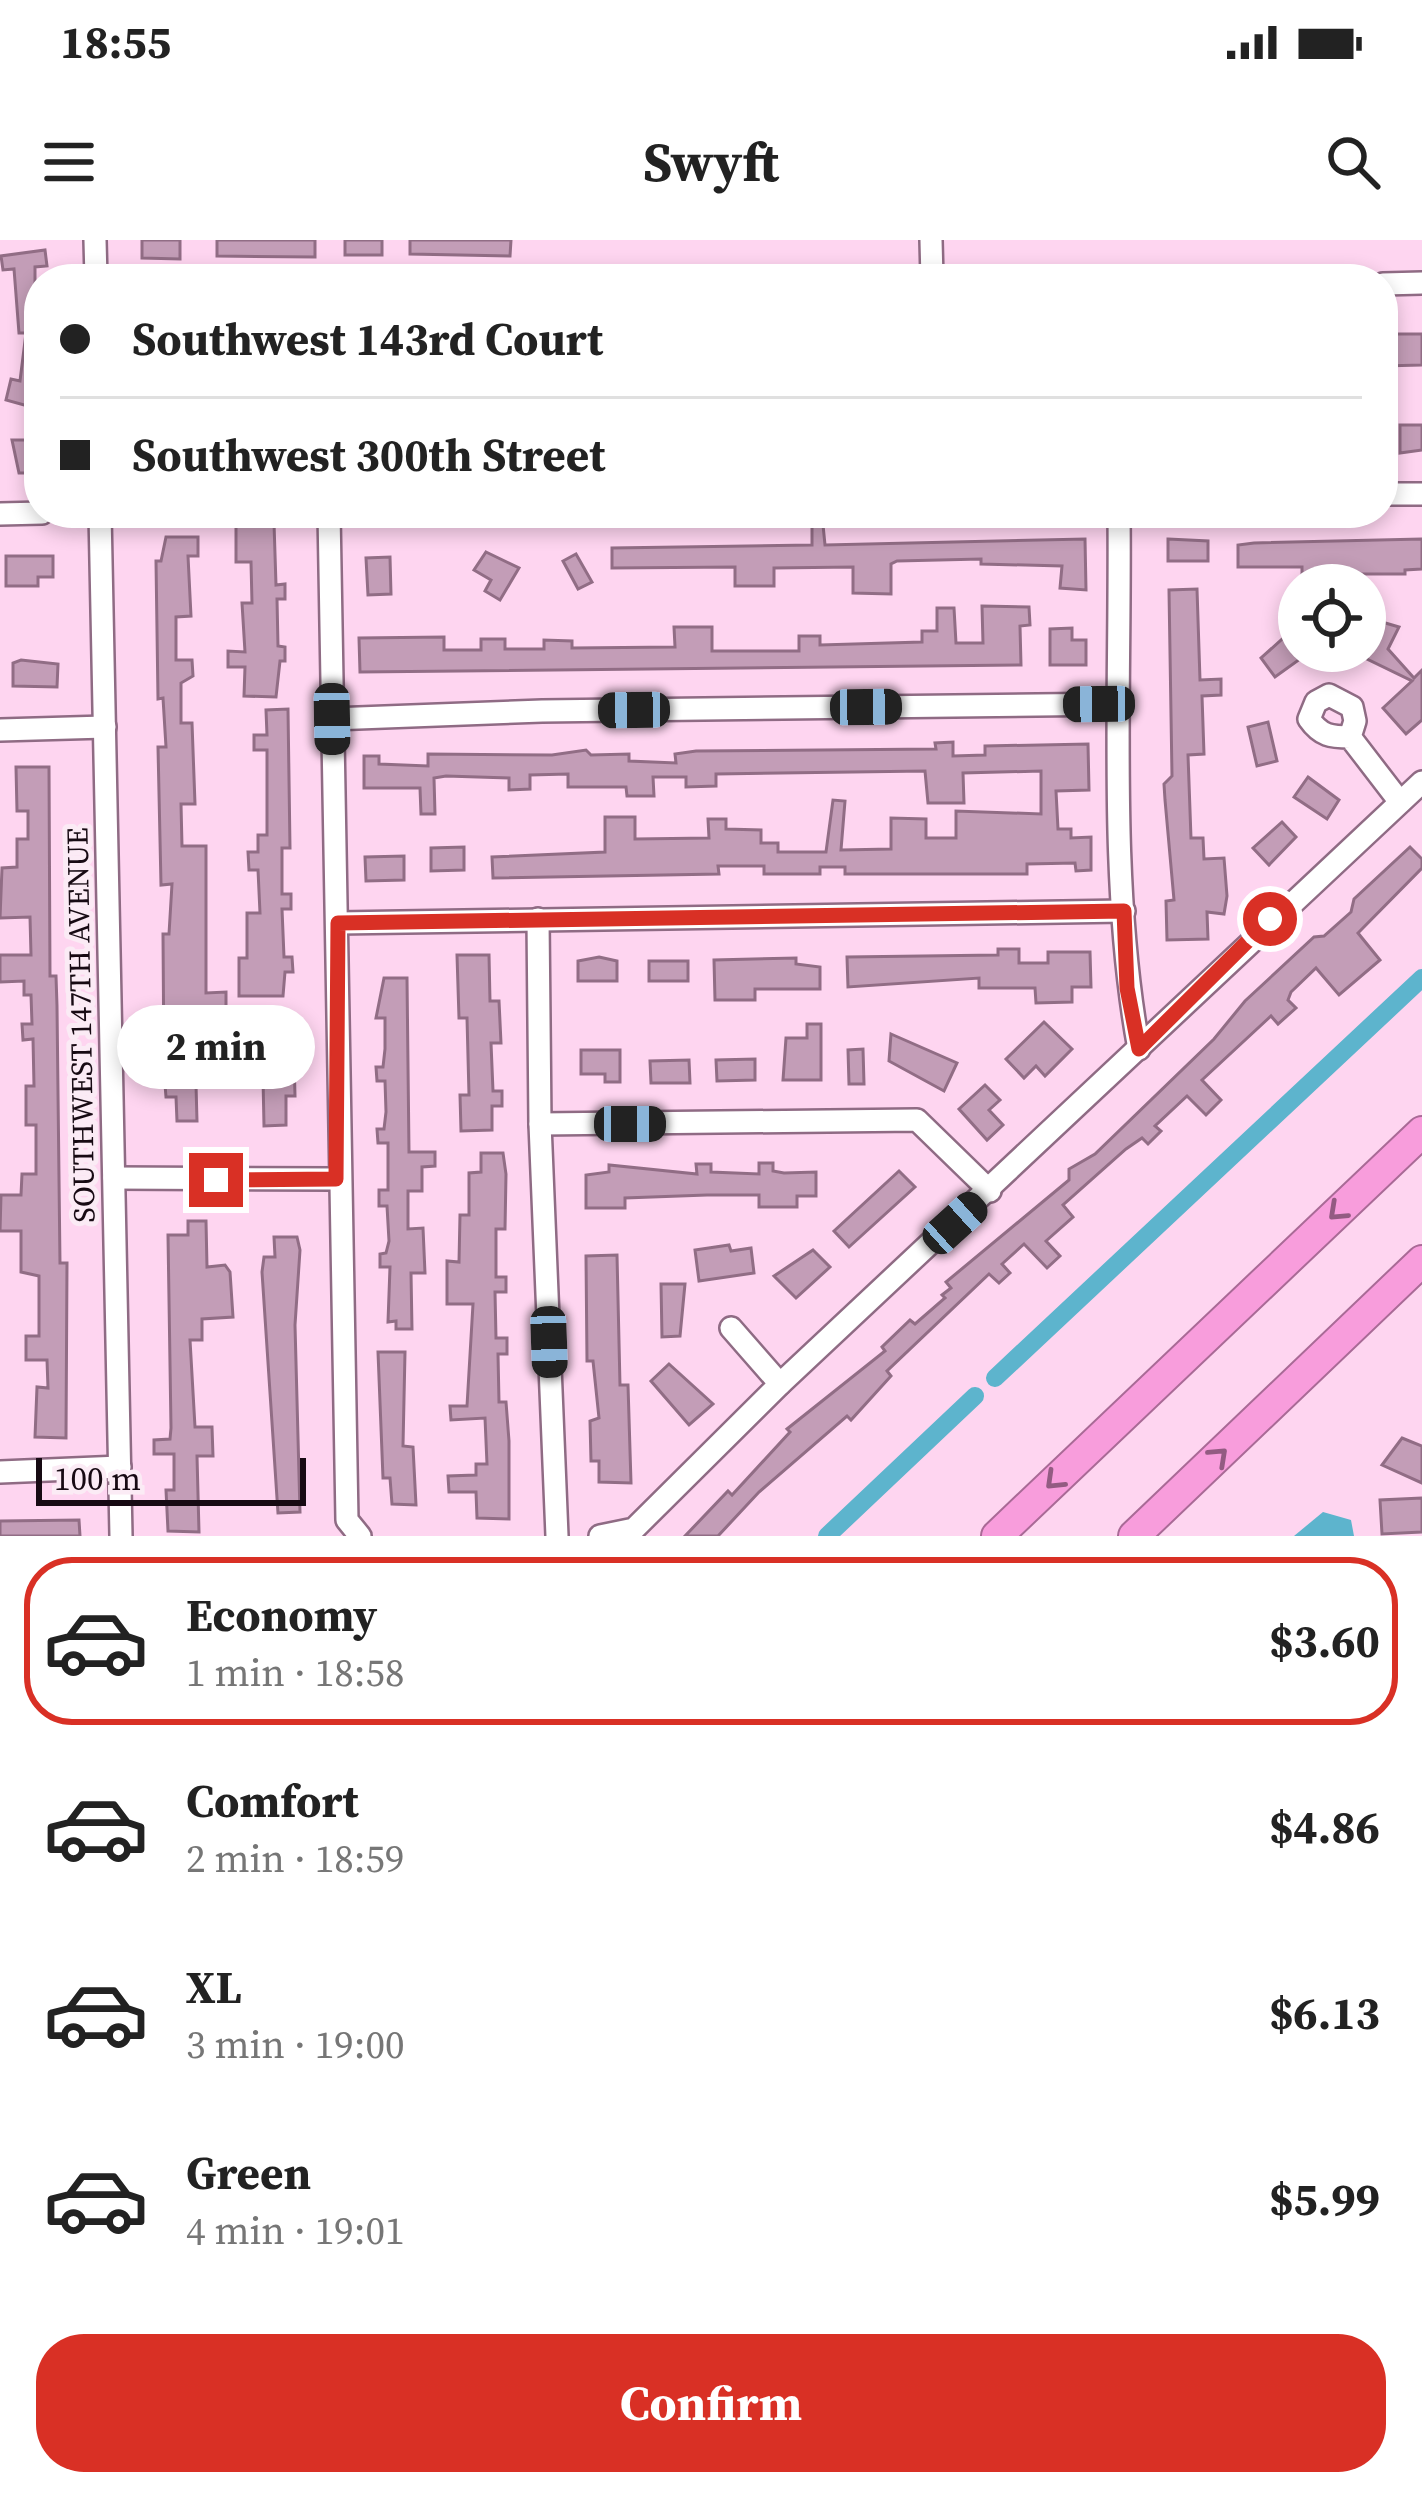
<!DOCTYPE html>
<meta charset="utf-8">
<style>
body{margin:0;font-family:"Source Serif 4",serif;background:#f2f2f2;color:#222;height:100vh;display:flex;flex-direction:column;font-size:45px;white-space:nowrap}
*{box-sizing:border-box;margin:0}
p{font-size:39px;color:#767676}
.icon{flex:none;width:66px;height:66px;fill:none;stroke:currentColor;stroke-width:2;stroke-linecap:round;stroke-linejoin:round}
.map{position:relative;height:1296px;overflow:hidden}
.drawer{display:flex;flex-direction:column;background:#fff;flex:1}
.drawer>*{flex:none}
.banner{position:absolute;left:24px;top:24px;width:1374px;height:264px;border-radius:48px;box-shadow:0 6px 18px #0003;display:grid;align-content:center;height:264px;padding:0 36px;background:#fff}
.buttons{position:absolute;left:1278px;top:324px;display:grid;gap:24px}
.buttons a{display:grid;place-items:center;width:108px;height:108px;border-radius:50%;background:#fff;box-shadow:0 6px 18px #0003;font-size:60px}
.scale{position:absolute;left:36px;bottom:30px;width:270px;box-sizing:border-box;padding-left:12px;border:6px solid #170a13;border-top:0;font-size:33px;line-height:42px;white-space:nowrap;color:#170a13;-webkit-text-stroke:9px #fbebf5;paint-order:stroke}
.end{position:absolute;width:54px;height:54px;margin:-27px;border:15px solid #d93025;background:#fff;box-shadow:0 0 0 6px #fff}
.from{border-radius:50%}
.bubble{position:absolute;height:84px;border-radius:42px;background:#fff;box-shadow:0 6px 18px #0003;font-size:39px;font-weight:700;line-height:84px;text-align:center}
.car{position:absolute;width:36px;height:72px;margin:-36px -18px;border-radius:15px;box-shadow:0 0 9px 3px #0007;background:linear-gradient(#222 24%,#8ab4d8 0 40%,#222 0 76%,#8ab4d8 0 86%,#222 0)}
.banner b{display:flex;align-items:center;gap:42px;height:114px;font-size:45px}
.banner b+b{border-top:3px solid #e0e0e0}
.banner i{width:30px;height:30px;background:#222}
ul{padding:21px 0 0;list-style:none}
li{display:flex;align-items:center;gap:36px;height:168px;margin:0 24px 18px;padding:0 12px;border:6px solid transparent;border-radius:48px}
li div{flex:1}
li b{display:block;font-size:45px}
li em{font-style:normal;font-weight:700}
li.selected{border-color:#d93025}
li>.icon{width:108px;height:108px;stroke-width:1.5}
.primary-button{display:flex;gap:24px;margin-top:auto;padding:24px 36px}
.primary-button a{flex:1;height:138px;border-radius:48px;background:#d93025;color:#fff;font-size:48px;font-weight:700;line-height:138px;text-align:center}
.status{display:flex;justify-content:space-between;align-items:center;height:84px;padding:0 60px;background:#fff;direction:ltr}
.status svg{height:33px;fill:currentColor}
header{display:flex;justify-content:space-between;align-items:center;height:156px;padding:0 36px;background:#fff;font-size:54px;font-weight:700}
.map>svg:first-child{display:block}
</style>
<div class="status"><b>18:55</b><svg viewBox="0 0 49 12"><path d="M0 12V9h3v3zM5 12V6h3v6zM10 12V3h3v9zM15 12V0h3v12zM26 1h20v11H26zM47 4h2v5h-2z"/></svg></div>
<header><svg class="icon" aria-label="menu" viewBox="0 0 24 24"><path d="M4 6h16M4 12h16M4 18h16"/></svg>Swyft<svg class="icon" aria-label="search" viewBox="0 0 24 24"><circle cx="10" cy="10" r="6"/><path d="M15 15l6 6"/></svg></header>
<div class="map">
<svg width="1422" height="1296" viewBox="0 0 1422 1296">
<rect width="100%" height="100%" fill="#fed5f0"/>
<polygon fill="#5db4cd" points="1323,1272 1351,1280 1354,1296 1294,1296"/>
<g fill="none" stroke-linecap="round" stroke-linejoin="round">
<g stroke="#5db4cd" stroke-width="18">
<polyline points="995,1138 1422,738"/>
<polyline points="827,1296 975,1156"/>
</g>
</g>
<g fill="#c39db7" stroke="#916d85" stroke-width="3">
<polygon points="142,0 180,0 180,19 142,18"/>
<polygon points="217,0 315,0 315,17 217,16"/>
<rect x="345" y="0" width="37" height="15"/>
<polygon points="410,0 511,0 510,16 410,14"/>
<polygon points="45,10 47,26 35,27 35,168 6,160 11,139 20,141 26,93 19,93 14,29 3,30 1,16"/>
<polygon points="1383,94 1422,94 1422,125 1383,126"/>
<polygon points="1400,185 1422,185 1422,210 1400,213"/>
<polygon points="12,200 39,200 39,233 19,233"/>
<polygon points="822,275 825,305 1085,299 1086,350 1060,348 1062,326 981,324 981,319 897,321 891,324 891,354 853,353 853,327 774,328 774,346 735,346 735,327 612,328 612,308 812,305 812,276"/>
<polygon points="274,283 276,345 285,344 285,359 277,359 278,406 285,407 285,421 280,421 276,457 244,456 245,427 228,427 228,411 245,412 242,363 252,363 251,322 236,322 236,284"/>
<polygon points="166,297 198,297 198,316 188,316 191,376 176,377 176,420 192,420 193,436 181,443 181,483 192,483 195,564 181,564 182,606 206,606 206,753 226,752 226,770 194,771 197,881 177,881 176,857 166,857 164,832 163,694 169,694 172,644 161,645 158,507 166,507 163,458 158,459 156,321 161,321"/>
<polygon points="1168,299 1208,301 1208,321 1168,321"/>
<polygon points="1422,299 1422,329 1405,330 1405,334 1302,334 1302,327 1238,327 1238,305 1254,303"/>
<polygon points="486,312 519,328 500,360 485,351 491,340 474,330"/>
<polygon points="576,314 592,342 578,349 563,321"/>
<polygon points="6,316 53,316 53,337 38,337 38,346 6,346"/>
<polygon points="390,317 391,354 368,355 366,318"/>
<polygon points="1197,349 1200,440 1221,439 1221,455 1202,456 1204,514 1188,515 1191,598 1203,598 1204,619 1224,618 1227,656 1224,674 1207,672 1208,699 1167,700 1166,661 1174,660 1165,560 1164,544 1172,536 1169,350"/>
<polygon points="982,366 1029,367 1030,385 1020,386 1021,425 360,432 359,398 444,397 444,410 481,410 481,399 505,399 505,409 544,409 544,400 572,401 572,408 675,407 674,387 712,387 712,411 799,411 799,396 820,396 820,405 922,402 922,391 937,391 937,368 954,368 956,403 983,403"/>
<polygon points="1365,377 1399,387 1388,409 1414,438 1422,430 1422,480 1406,494 1383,468 1412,441 1365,418"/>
<polygon points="1072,388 1072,400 1086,400 1086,425 1050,425 1050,389"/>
<polygon points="1290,392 1299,411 1307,414 1275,437 1261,418"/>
<polygon points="21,420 58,424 57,447 13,446 13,423"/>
<polygon points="288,469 290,608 282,608 282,654 291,654 291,669 282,669 284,717 292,717 293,732 285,732 283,756 239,756 239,718 247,718 247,673 260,673 258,630 249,630 248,612 258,612 258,595 267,595 267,510 254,510 254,495 267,495 266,470"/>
<polygon points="1268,482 1277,521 1257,526 1248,487"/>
<polygon points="953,502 953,516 985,515 985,506 1088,504 1089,550 1056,551 1058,589 1071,589 1071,598 1091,597 1091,630 1076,631 1075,623 1027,624 1027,634 845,634 845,627 820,627 820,634 764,634 764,626 718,626 719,634 493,638 492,617 605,612 605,577 635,577 635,599 709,598 708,579 726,579 726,589 761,590 761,603 778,603 778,612 826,612 833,560 845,561 841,610 891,609 891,578 926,579 926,598 956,598 956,571 1041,574 1041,531 963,533 964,563 928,563 925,531 716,534 716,546 686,547 686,537 653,537 654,556 627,556 626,547 568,547 568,534 530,535 530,549 509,550 509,538 446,536 434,538 435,574 421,574 420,548 364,548 364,516 379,516 379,524 428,526 428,514 552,515 586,510 591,515 629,514 629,521 676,523 675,514 696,511 936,509 935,503"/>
<polygon points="16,527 49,527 50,736 56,736 57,766 60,1023 67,1023 66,1198 35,1197 37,1147 48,1148 47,1120 26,1120 26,1096 39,1096 39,1036 21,1032 21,991 0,991 1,955 21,955 22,934 36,934 36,885 26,885 26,846 34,846 33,799 23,800 22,784 32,784 31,755 24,755 24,741 0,742 0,715 31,715 30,677 0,678 2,628 17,627 17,599 28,599 28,571 17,571"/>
<polygon points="1308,537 1339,560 1327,579 1294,557"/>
<polygon points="1282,582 1296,597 1269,625 1253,608"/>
<polygon points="464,607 464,630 431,631 431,608"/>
<polygon points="1410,607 1422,619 1422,628 1358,693 1380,720 1339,755 1316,728 1291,752 1288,760 1296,768 1278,784 1271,776 1202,840 1221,860 1206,875 1187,856 1155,886 1161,891 1148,904 1142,898 1126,909 1063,965 1073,977 1046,1001 1060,1016 1047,1028 1024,1004 1002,1024 1010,1033 999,1043 989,1034 887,1131 891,1136 851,1180 847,1176 759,1252 718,1296 685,1296 728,1251 732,1255 790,1192 787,1189 885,1111 882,1107 910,1080 915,1084 945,1058 942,1055 951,1048 946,1042 1069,940 1069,929 1095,914 1214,799 1245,761 1314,697 1324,696 1351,672 1354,659"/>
<polygon points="404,616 404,640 366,641 365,617"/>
<polygon points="998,709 1019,709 1019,723 1048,723 1048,712 1090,712 1091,747 1072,747 1072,762 1036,763 1035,748 979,748 979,738 848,747 847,717 998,715"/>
<polygon points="457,715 489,715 490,761 499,761 501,803 491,803 493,851 502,851 502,866 492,866 492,890 461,891 460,855 469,855 467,778 459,778"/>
<polygon points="599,717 617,721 617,741 578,741 578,721"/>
<polygon points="796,718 796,724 820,727 820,749 755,749 755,760 715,760 714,720"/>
<rect x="649" y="721" width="39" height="20"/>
<polygon points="384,738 407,738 409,912 435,912 435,926 422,927 422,951 408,951 408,989 423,988 425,1033 411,1033 412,1089 396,1089 396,1081 388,1082 390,1027 380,1027 380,1014 386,1013 389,1001 387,966 379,966 379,950 388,950 388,903 378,903 377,889 384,889 386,872 385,841 377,841 376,827 383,827 385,809 385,778 376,778"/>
<polygon points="272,779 293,779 295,856 286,856 286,885 264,886 263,838 273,838"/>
<polygon points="1044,782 1072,809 1045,836 1036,826 1024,838 1006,819"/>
<polygon points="807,784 821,784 821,840 783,840 786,798 807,798"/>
<polygon points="891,794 957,823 944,851 889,821"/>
<polygon points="863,809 864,844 849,844 848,810"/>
<polygon points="581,810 620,810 620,842 605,842 605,834 581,834"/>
<polygon points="755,819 755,840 717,841 716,820"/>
<polygon points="689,820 690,843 651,843 650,821"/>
<polygon points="985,845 1000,860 989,870 1003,885 987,900 959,869"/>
<polygon points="481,913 503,913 506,934 505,989 496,989 496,1037 506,1037 506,1052 495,1052 496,1098 507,1098 507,1114 498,1114 499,1162 506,1162 509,1201 509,1279 477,1278 476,1252 449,1252 448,1236 476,1235 476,1224 487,1224 485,1178 451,1180 450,1166 467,1166 473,1064 447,1064 447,1021 459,1022 460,975 469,975 469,933 481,932"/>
<polygon points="759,923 773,923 773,931 784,933 816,932 816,956 797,956 797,967 759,967 759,955 707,955 625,958 625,968 586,968 586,935 609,932 609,925 697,934 696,924 711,924 711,932 759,934"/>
<polygon points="899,931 915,947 849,1007 834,991"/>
<polygon points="188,981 206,981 207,1027 225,1025 230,1032 233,1077 202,1079 202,1100 190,1100 195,1187 212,1187 213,1216 197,1216 199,1292 168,1291 166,1250 174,1250 174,1214 154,1214 154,1200 170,1199 171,1188 168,995 188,995"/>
<polygon points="274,997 297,997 300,1010 295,1085 300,1272 278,1273 262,1032 264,1017 275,1017"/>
<polygon points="729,1005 731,1011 751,1008 754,1033 699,1041 695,1010"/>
<polygon points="813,1010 830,1027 796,1058 774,1036"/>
<polygon points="617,1015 620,1145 628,1145 631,1243 599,1242 599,1221 591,1221 590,1181 599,1178 593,1121 587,1121 586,1016"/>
<polygon points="661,1044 685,1044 680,1096 662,1097"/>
<polygon points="378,1112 405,1112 403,1206 413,1207 416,1265 392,1264 390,1238 383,1238"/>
<polygon points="669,1124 713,1164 689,1185 651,1141"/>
<polygon points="1402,1198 1422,1206 1422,1243 1382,1225"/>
<polygon points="1422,1258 1422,1292 1382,1294 1380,1260"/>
<polygon points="79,1280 80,1296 0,1296 0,1281"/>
</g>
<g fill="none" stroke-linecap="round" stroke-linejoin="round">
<defs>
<g id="minor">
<polyline points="95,0 96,39"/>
<polyline points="931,0 932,39"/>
<polyline points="1383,44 1422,43"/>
<polyline points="1383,254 1422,254"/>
<polyline points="100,273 121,1296"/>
<polyline points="329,273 347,1280 360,1296"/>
<path d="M1119,273C1121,444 1108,643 1139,809"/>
<polyline points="0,274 42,273"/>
<polyline points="332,479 542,471 1121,464"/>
<polyline points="0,490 105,487"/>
<path d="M1350,497C1331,497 1321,496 1309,479L1316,462L1329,455L1352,467L1355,481L1350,497L1400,562"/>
<polyline points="538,679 540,884 557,1296"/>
<polyline points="338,683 1124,671"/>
<polyline points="540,884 917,880 990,951"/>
<polyline points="114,938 336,939"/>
<polyline points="731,1088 780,1144"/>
<polyline points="0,1232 120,1227"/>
<polyline points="600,1296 634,1289 780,1144 1422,542"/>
</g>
<g id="highway">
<polyline points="997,1296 1422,892"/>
<polyline points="1134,1296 1422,1021"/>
</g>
</defs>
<use href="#minor" stroke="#8f6b84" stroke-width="26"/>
<use href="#highway" stroke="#a96a96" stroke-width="34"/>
<use href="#minor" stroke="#fff" stroke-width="21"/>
<use href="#highway" stroke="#f89ddc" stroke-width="30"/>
</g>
<defs><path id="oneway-chevron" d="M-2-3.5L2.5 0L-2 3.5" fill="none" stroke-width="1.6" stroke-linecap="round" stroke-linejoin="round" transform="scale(3)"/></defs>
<g stroke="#935b82">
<use href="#oneway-chevron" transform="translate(1337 972) rotate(137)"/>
<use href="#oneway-chevron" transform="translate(1219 1216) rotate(-43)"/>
<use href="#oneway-chevron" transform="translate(1054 1241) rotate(136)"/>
</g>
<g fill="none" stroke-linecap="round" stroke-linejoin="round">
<polyline stroke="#d93025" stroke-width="15" points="216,940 336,939 338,683 1124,671 1127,748 1139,809 1270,679"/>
</g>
<g text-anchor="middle" stroke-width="10" stroke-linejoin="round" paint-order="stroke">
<g font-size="30" fill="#170a13" stroke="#fbebf5">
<text transform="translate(81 785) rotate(-91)" y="10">SOUTHWEST 147TH AVENUE</text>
</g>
</g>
</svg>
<div class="buttons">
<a><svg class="icon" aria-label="locate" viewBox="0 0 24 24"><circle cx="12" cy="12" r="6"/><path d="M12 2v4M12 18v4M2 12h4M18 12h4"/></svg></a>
</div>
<div class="scale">100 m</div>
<i class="end from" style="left:1270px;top:679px"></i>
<i class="end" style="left:216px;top:940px"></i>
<div class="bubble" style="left:117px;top:765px;width:198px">2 min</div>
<i class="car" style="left:1099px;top:464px;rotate:269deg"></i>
<i class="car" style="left:866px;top:467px;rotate:89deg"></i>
<i class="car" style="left:634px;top:470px;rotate:269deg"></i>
<i class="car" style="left:332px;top:479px;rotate:179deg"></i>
<i class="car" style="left:630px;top:884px;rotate:90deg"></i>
<i class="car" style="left:955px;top:983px;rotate:48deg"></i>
<i class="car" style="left:549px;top:1102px;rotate:178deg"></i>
<div class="banner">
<b><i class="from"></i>Southwest 143rd Court</b>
<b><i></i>Southwest 300th Street</b>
</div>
</div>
<section class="drawer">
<ul>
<li class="selected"><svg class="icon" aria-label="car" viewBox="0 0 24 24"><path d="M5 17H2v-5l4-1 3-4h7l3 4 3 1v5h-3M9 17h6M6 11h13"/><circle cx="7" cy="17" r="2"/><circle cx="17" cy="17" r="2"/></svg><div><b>Economy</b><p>1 min · 18:58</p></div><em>$3.60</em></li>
<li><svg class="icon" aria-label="car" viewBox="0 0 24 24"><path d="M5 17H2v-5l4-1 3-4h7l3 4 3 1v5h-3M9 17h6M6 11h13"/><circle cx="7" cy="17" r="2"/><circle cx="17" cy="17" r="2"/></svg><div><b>Comfort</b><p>2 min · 18:59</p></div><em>$4.86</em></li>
<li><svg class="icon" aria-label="car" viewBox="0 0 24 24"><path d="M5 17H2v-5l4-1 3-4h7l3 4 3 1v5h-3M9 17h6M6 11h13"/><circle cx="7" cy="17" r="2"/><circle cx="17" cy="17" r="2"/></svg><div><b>XL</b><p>3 min · 19:00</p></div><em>$6.13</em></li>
<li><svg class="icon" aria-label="car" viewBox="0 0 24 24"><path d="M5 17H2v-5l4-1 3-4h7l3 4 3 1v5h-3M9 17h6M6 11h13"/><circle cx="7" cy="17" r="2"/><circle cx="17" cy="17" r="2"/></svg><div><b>Green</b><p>4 min · 19:01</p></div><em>$5.99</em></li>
</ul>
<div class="primary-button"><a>Confirm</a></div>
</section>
